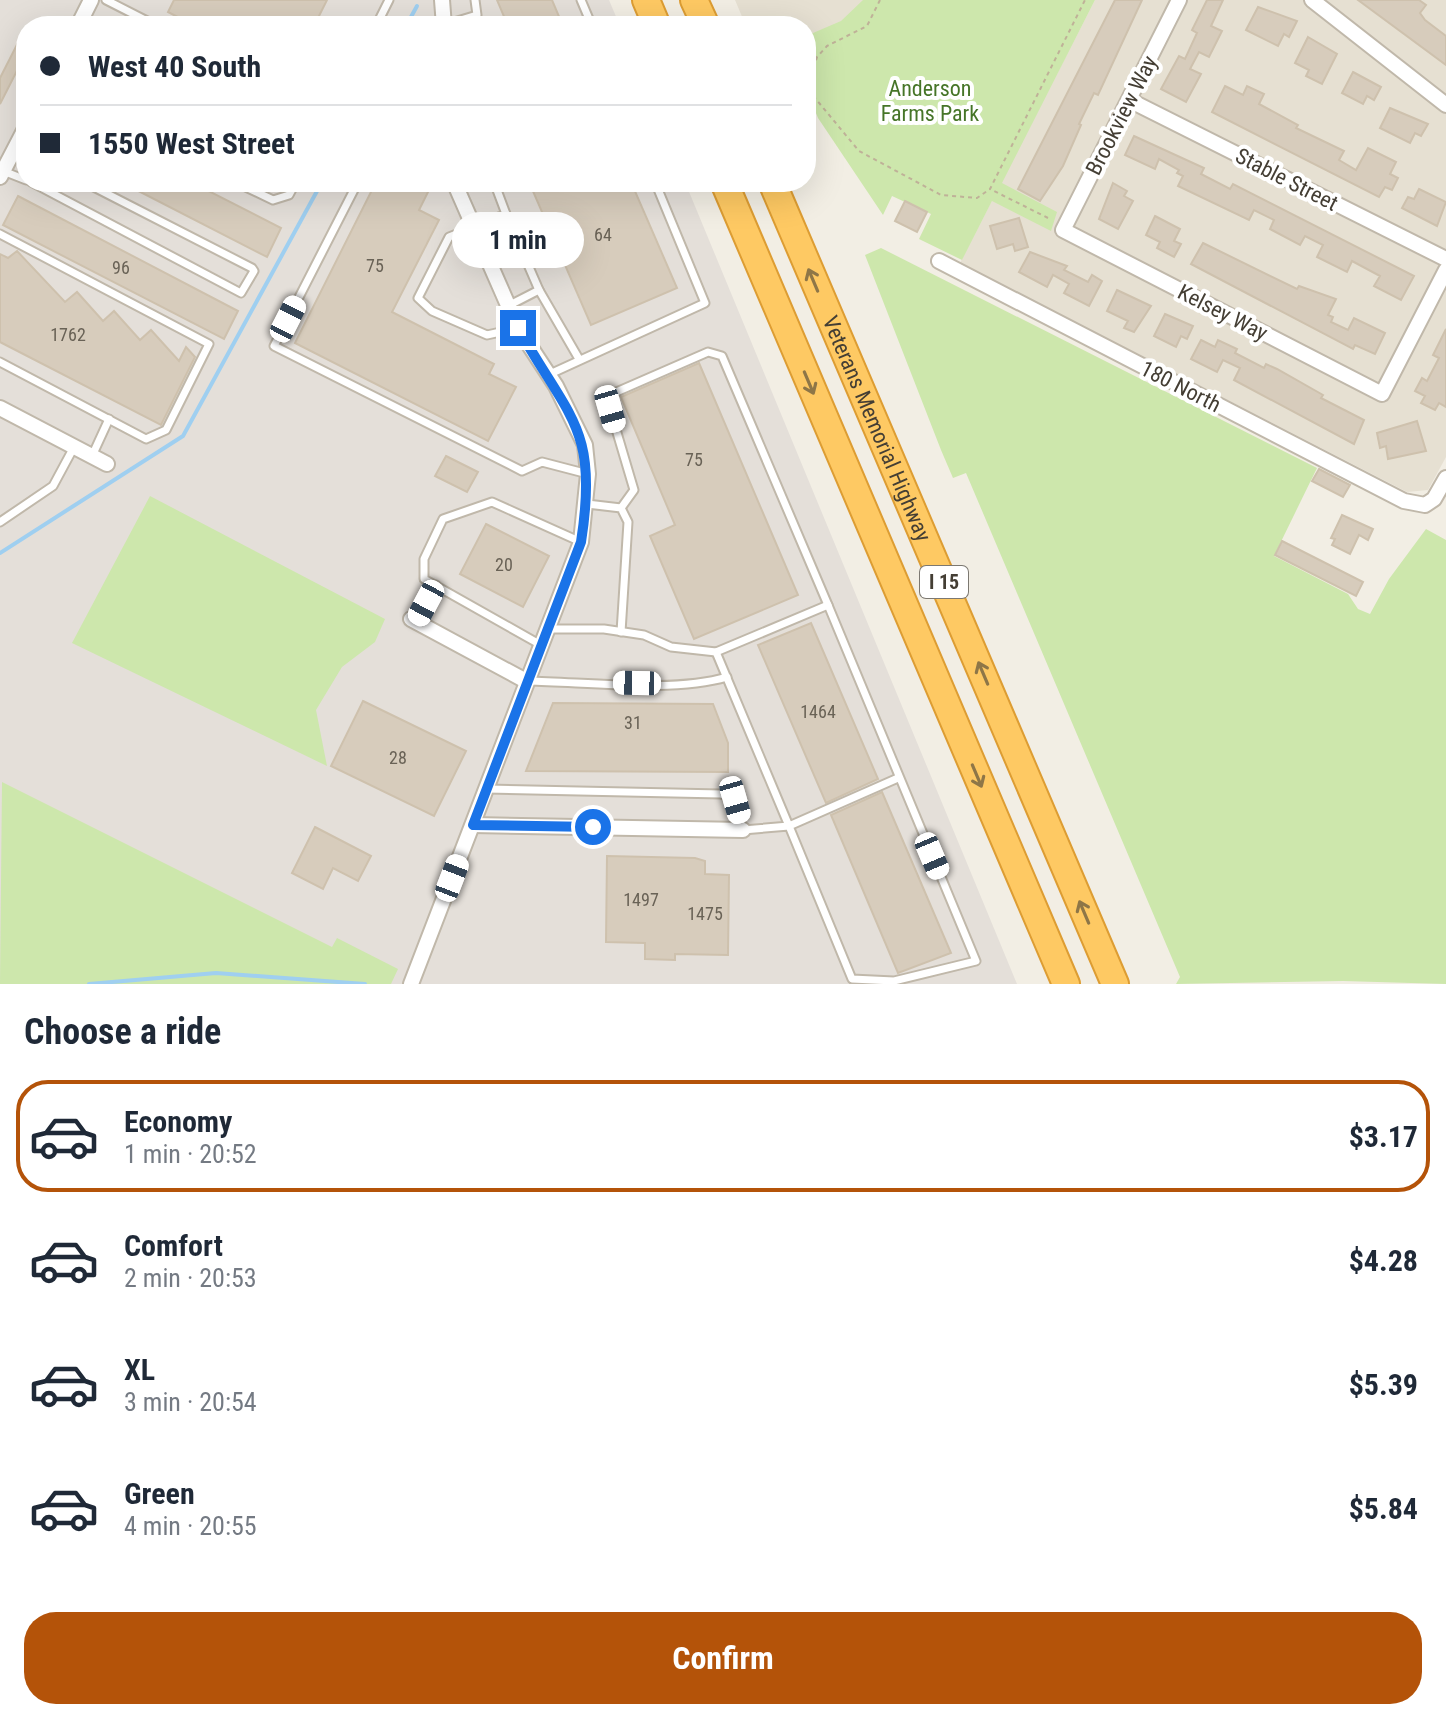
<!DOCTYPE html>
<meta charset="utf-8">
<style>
body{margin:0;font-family:"Roboto Condensed",sans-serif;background:#f6f6f7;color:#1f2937;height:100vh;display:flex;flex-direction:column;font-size:30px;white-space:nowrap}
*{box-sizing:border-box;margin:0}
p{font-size:26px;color:#747a83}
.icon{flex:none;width:44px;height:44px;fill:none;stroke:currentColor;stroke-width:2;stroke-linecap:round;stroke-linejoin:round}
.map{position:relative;height:984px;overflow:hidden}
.details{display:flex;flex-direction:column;background:#fff;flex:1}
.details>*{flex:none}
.banner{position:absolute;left:16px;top:16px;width:800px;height:176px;border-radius:32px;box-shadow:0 8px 32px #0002;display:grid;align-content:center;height:176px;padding:0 24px;background:#fff}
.end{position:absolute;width:36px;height:36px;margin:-18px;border:10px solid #1a73e8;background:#fff;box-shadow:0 0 0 4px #fff}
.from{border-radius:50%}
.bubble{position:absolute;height:56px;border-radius:28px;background:#fff;box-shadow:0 8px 32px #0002;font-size:26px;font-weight:700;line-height:56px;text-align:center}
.car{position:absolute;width:24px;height:48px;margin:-24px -12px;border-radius:10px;box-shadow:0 0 6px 2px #0007;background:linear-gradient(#fff 24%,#345 0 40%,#fff 0 76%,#345 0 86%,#fff 0)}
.banner b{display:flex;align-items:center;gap:28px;height:76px;font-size:30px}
.banner b+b{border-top:2px solid #e0e1e3}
.banner i{width:20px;height:20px;background:#1f2937}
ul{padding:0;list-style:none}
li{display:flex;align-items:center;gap:24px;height:112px;margin:0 16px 12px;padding:0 8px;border:4px solid transparent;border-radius:32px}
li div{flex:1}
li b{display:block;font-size:30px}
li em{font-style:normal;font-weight:700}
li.current{border-color:#b45309}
li>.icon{width:72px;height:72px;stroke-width:1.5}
h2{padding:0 24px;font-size:36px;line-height:96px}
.cta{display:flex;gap:16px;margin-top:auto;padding:16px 24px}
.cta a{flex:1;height:92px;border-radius:32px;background:#b45309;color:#fff;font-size:32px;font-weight:700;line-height:92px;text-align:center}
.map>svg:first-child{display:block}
</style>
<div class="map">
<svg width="1446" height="984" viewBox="0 0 1446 984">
<rect width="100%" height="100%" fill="#f2eee4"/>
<g fill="#e6e0d2">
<polygon points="735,0 867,0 806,109 806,26 746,26"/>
<polygon points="1095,0 1446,0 1446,457 1428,490 1407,492 960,263"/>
</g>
<polygon fill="#e4dfd9" points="0,0 609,0 620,26 26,26 26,182 685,182 1017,984 0,984"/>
<g fill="#cde7ac">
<polygon points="863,0 1095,0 1002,183 1057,212 1051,231 992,201 962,260 919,239 931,214 892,196 883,215 818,118 806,89 806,36 841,21"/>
<polygon points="881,248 1317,468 1274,556 1348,594 1358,609 1370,614 1389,579 1426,529 1446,540 1446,984 1343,981 1176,984 1180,977 966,473 953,478 941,450 865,255"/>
<polygon points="150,496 385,619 375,642 342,667 316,710 327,766 72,643"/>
<polygon points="2,782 332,947 337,938 398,969 391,984 0,984"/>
</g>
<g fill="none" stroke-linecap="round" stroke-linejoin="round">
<g stroke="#9fcff0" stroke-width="4">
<polyline points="406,26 417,6"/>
<polyline points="0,553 183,436 322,182"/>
<polyline points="89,984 216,973 365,984"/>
</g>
</g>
<g fill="#d7ccbc" stroke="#cec1ad" stroke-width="2">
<polygon points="174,0 327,0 314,26 195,26 168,12"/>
<polygon points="497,0 552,0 563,26 508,26"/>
<polygon points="1115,0 1142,0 1098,95 1094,93 1079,124 1081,125 1063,166 1040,201 1018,189"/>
<polygon points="1207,0 1223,0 1211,26 1222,31 1209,57 1199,52 1190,69 1201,74 1186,102 1161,89 1179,56 1185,59 1197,33 1192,30"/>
<polygon points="1358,0 1419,0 1426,5 1420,13 1425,20 1446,36 1446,65"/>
<polygon points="1258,7 1297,21 1289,37 1284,34 1278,46 1246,30"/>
<polygon points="26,27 26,53 0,104 0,78"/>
<polygon points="1308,37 1337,54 1322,84 1306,76 1309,70 1295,63"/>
<polygon points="1353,72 1381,87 1374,100 1367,96 1363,104 1342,93"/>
<polygon points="1225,86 1243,95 1247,86 1264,94 1259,104 1298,125 1296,128 1344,151 1339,160 1356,170 1368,148 1396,162 1390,174 1398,178 1392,190 1385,187 1379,197 1212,112"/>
<polygon points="1390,108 1428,124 1421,136 1415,133 1410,143 1380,128"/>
<polygon points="1134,136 1204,168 1201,174 1230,189 1233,184 1414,276 1401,300 1374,286 1380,276 1352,261 1347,272 1317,257 1323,245 1305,236 1300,245 1270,229 1274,220 1254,210 1249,220 1178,186 1183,176 1177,173 1179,170 1159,159 1155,169 1125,155"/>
<polygon points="121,182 191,182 281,228 267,257"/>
<polygon points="376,182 422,182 431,186 419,210 439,220 392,312 494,364 489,374 516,387 488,441 295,343"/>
<polygon points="529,182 631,182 677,288 591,325"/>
<polygon points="1113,183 1127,191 1124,196 1133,201 1118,229 1099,219"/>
<polygon points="1419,189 1446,202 1437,226 1402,208 1408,197 1414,199"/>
<polygon points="18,196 238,311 224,339 3,225"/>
<polygon points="905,201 927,212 917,232 895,221"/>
<polygon points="1155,216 1180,229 1174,241 1181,244 1174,257 1157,248 1160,242 1146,235"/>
<polygon points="1019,218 1028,247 1015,251 1013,244 997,249 990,226"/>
<polygon points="1203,243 1297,289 1299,286 1336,299 1328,315 1333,317 1331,322 1348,330 1354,318 1385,333 1375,354 1355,345 1353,349 1191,264"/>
<polygon points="17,251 65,302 77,292 103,321 114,311 140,340 151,330 179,361 186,347 195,357 161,425 0,342 0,254 8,258"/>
<polygon points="1030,252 1067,266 1064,270 1088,282 1092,275 1102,281 1089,306 1064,293 1069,284 1053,275 1047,287 1019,272"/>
<polygon points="1117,290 1151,306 1134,332 1124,328 1128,321 1107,311"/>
<polygon points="1165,314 1193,326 1187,339 1181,336 1176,347 1154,336"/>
<polygon points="1446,329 1446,407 1439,403 1435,410 1421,403 1425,396 1415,391 1422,378 1427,381 1439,358 1433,355"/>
<polygon points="1201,340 1215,347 1218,340 1237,349 1235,353 1264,368 1266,364 1277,369 1323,395 1321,398 1364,420 1354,444 1234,380 1240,368 1223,360 1217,372 1191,359"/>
<polygon points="699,363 798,595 694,639 650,536 675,525 621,397"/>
<polygon points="1417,421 1426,451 1388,459 1386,446 1380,448 1377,433"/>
<polygon points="446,456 478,472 467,492 435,476"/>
<polygon points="1319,469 1350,485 1343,497 1312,481"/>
<polygon points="1342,515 1373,529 1368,540 1359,535 1350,554 1332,545 1335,539 1331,538"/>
<polygon points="486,524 549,556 523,607 460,574"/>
<polygon points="1282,541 1363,582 1356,596 1275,555"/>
<polygon points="811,623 878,779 826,803 758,645"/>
<polygon points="363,701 466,751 434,816 331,766"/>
<polygon points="553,703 713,704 728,743 728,772 526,771"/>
<polygon points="882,792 951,953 898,973 831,815"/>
<polygon points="315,827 371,856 358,881 333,868 323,889 292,873"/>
<polygon points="607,856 695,858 705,861 705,874 729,875 728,955 675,954 675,960 645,959 645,943 606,942"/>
</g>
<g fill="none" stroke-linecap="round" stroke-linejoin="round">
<defs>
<g id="lane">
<polyline points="106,0 157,26"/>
<polyline points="581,0 592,26"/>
<polyline points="444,25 477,15 475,0"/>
<polyline points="376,26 389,0"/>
<polyline points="3,171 26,180"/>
<polyline points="31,182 241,293 254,271 252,268 84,182"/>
<polyline points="235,182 273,200 289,195 296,182"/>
<polyline points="358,182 274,346 522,471 542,462 588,474"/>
<polyline points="494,182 506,214 449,237 418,298 432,311 487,335 518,328"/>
<polyline points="506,214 539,290 508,306"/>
<polyline points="0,234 209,344 166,430 146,439 0,362"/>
<polyline points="539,290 579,359"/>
<polyline points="550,374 705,303 655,182"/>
<polyline points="92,456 109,419"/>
<polyline points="587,504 621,508 628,522 621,632"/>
<polyline points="621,508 634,490 610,409 614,393 708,352 722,356 828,605"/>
<polyline points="0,522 53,486 74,447"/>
<polyline points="416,622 436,585"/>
<polyline points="549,629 604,629 644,635 671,647 716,652"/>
<polyline points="541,645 424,579 424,559 443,519 492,502 581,542"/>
<path d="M528,681C586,682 674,693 727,677"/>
<polyline points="487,789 721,794 735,800 743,830 789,826 716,652 828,605 976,961 894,981 852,979 789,826 898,778"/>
</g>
<g id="street">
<polyline points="442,0 444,26"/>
<polyline points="1179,0 1063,230 1382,394 1446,270"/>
<polyline points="1312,0 1446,105"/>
<polyline points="78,26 91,0"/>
<polyline points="1129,100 1446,259"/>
<polyline points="0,177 26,127"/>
<polyline points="939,261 1404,501 1425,505 1434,499 1446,478"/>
<polyline points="0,408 107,464"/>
<polyline points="411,619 526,681"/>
<polyline points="473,825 743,830"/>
<polyline points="411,984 581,542 588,474 585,445 556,386 518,328 454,182"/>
</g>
<g id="highway">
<polyline points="646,0 657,26"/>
<polyline points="694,0 706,26"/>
<polyline points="724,182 1066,984"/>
<path id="s1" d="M772,182L1115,984"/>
</g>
</defs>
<use href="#lane" stroke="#c0b8aa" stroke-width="11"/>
<use href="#street" stroke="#c0b8aa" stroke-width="18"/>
<use href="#highway" stroke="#dd9d33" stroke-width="30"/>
<g stroke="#bfb198" stroke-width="2" stroke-dasharray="4 4" stroke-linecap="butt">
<polyline points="880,0 867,26 827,46 817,57 811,77 815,98 859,151 941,195 977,198 990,189"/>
<polyline points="1048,218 990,189 1085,0"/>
</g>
<use href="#lane" stroke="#fff" stroke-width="7"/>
<use href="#street" stroke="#fff" stroke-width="14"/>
<use href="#highway" stroke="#fec963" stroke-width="26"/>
</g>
<defs><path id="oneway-shaft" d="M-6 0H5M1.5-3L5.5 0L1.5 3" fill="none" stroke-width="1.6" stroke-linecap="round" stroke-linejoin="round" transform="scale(2)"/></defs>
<g stroke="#8e7647">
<use href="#oneway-shaft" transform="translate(813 280) rotate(-113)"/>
<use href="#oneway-shaft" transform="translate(809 383) rotate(67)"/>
<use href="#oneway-shaft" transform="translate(983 673) rotate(-113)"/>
<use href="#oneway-shaft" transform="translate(977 776) rotate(67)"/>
<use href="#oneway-shaft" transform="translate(1084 912) rotate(-113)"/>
</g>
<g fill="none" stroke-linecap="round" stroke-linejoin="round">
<path stroke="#1a73e8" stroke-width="10" d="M518,328C569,419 599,428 581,542L473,825L593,827"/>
</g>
<g text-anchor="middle" stroke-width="8" stroke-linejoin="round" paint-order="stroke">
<g font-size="18" fill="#696256">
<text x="603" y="241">64</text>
<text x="375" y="272">75</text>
<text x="121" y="274">96</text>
<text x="68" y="341">1762</text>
<text x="694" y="466">75</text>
<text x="504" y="571">20</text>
<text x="818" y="718">1464</text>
<text x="633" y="729">31</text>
<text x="398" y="764">28</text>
<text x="641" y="906">1497</text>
<text x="705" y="920">1475</text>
</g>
<rect fill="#fff" stroke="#7c7871" stroke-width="2" x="920" y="566" width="48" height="32" rx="6"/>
<g font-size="20" font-weight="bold" fill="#443e34">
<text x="944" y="589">I 15</text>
</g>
<g font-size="22" fill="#467528" stroke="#fff">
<text x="930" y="96">Anderson<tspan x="930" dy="25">Farms Park</tspan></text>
</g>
<g font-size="22" fill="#443e34" stroke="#fff">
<text transform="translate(1121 115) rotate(-63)" y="8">Brookview Way</text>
<text transform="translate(1287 179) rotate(27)" y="8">Stable Street</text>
<text transform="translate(1223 312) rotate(27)" y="8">Kelsey Way</text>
<text transform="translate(1181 386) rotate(27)" y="8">180 North</text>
<text dy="8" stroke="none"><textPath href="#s1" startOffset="268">Veterans Memorial Highway</textPath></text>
</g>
</g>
</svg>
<i class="end from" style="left:593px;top:827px"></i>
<i class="end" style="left:518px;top:328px"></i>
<div class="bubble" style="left:452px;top:212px;width:132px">1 min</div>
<i class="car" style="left:288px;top:319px;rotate:27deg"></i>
<i class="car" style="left:610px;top:409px;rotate:164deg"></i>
<i class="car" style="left:426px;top:603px;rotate:208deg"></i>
<i class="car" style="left:637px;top:683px;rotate:271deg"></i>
<i class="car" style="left:735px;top:800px;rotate:164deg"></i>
<i class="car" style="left:932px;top:856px;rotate:157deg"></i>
<i class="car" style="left:452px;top:878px;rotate:21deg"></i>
<div class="banner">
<b><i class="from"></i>West 40 South</b>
<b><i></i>1550 West Street</b>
</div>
</div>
<section class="details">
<h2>Choose a ride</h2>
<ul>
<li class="current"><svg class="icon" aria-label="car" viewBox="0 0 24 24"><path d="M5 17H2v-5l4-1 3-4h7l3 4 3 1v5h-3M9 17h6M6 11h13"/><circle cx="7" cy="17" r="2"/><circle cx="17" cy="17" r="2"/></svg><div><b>Economy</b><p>1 min · 20:52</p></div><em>$3.17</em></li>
<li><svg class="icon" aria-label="car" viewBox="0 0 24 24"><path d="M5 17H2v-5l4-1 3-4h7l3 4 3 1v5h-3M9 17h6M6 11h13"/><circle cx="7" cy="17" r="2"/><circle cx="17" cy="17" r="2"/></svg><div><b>Comfort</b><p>2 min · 20:53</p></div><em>$4.28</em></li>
<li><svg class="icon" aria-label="car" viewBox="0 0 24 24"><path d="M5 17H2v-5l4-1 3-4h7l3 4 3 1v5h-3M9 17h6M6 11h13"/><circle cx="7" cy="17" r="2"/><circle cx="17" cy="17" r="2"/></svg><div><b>XL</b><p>3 min · 20:54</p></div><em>$5.39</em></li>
<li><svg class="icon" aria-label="car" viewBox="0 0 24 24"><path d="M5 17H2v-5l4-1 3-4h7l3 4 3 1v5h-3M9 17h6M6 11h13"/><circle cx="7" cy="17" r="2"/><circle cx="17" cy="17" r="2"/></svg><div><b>Green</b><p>4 min · 20:55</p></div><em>$5.84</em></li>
</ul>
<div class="cta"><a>Confirm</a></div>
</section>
